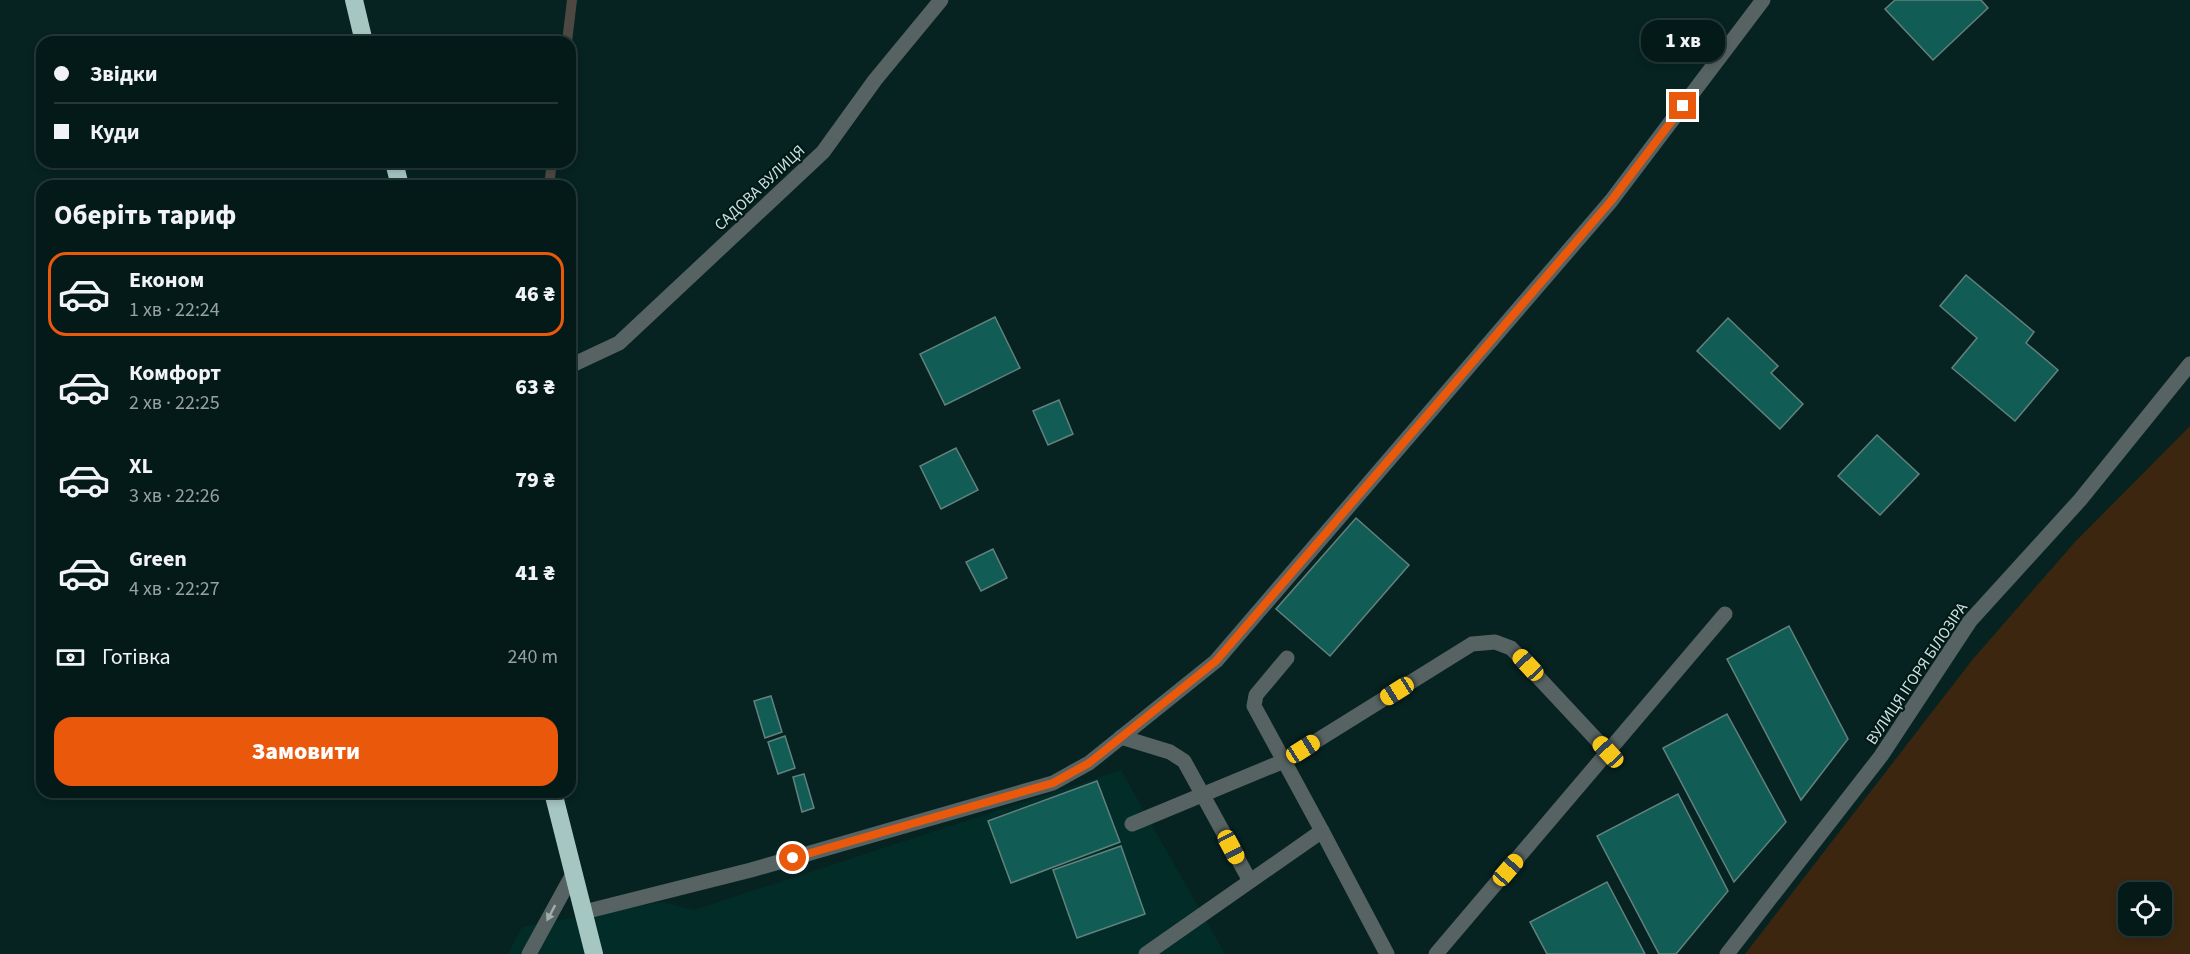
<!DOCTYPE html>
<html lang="uk">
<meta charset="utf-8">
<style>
body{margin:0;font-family:"Source Sans 3",sans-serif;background:#122726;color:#f1f3f6;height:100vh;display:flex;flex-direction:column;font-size:22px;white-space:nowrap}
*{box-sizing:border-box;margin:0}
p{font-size:20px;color:#97a1a2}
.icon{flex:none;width:33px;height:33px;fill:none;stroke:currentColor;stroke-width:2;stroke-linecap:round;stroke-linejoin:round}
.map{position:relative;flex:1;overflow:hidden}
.details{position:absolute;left:36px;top:180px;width:540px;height:618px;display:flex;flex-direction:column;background:#041a19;border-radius:18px;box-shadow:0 3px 9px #0003,0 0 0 2px #253838}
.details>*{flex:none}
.guide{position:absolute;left:36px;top:36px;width:540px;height:132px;border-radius:18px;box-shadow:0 3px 9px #0003,0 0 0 2px #253838;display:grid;align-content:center;height:132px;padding:0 18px;background:#041a19}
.tools{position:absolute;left:2118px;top:882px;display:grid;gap:12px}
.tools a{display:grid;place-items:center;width:54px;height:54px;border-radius:12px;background:#041a19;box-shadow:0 3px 9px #0003,0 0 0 2px #253838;font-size:30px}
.end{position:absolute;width:27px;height:27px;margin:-14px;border:8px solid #ea580c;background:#fff;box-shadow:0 0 0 3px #fff}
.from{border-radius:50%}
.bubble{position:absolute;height:42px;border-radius:18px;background:#041a19;box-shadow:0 3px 9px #0003,0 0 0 2px #253838;font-size:20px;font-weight:800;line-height:42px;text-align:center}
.car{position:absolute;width:18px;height:36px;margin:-18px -9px;border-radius:8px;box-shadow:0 0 4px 2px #0007;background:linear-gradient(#f5c518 24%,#345 0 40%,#f5c518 0 76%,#345 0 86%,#f5c518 0)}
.guide b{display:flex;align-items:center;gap:21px;height:57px;font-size:22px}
.guide b+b{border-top:2px solid #253838}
.guide i{width:15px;height:15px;background:#f1f3f6}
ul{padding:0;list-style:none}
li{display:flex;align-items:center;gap:18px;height:84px;margin:0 12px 9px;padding:0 6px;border:3px solid transparent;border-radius:18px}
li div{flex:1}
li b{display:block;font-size:22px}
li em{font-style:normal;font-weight:800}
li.active{border-color:#ea580c}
li>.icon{width:54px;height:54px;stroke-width:1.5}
h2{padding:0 18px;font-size:27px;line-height:72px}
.pay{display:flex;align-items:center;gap:15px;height:66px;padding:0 18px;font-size:22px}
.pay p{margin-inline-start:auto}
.primary-button{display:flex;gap:12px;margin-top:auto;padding:12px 18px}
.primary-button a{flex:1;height:69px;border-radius:18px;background:#ea580c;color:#fff;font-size:24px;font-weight:800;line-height:69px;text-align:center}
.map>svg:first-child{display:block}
</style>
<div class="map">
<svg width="2190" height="954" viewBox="0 0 2190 954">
<rect width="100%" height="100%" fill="#062321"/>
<polygon fill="#012c28" points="1121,770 1225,954 508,954 522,927 662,902 694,910"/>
<path fill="#3c260f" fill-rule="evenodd" d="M2190,426V954H1745L1973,659L2075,542ZM2128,892H2162V926H2128Z"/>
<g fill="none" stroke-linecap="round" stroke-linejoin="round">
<g stroke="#4e4843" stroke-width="10">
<polyline points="567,42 572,0"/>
<polyline points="549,186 552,162"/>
</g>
</g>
<g fill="#125c56" stroke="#63817d" stroke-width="1.5">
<polygon points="1895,0 1981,0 1988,8 1933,60 1885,9"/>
<polygon points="1966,275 2034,332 2026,343 2058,370 2015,421 1952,368 1977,338 1940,306"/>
<polygon points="995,317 1020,368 945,405 920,354"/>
<polygon points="1728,318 1778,366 1771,373 1803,404 1780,429 1697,351"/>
<polygon points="1059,400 1073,434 1048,445 1033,411"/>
<polygon points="1877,435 1919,474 1880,515 1838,476"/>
<polygon points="956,448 978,490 941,509 920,466"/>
<polygon points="1356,518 1409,565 1330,656 1276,609"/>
<polygon points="993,549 1007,578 981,591 966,562"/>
<polygon points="1789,626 1848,739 1801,800 1727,659"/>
<polygon points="771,696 782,732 765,738 754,701"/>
<polygon points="1727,714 1786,822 1734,882 1663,748"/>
<polygon points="785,736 795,768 778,774 768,742"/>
<polygon points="804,774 814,808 802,812 793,777"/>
<polygon points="1097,781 1120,842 1011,883 988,821"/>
<polygon points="1678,794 1728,891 1676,954 1659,954 1597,836"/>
<polygon points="1121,846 1145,914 1077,938 1053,870"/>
<polygon points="1607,882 1645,954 1547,954 1530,922"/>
</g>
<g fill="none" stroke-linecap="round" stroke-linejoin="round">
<g stroke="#576362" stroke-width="15">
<polyline points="570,366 619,343 823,152 875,80 941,0"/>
<polyline points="1121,737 1170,752 1184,761 1250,881"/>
<polyline points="1132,824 1284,761 1254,706 1256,695 1287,658"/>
<polyline points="1322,831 1284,761 1472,644 1495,642 1511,648 1608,752"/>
<polyline points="584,912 751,870 1053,783 1089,763 1216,661 1611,201 1763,0"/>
<polyline points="529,954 574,872"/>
<polyline points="1146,954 1322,831 1387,954"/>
<polyline points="1436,954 1725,614"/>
<polyline points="1727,954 1881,756 1970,621 2080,500 2190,364"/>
</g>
<g stroke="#a6c6c2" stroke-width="18">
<polyline points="354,0 364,42"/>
<polyline points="394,162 400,186"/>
<polyline points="553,792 594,954"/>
</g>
</g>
<defs><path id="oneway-solid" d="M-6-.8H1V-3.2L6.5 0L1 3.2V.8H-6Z" transform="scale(1.5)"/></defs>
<use fill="#a0aeac" href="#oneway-solid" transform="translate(551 913) rotate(118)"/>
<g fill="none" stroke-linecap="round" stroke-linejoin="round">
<polyline stroke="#ea580c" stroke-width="8" points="793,858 1053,783 1089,763 1216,661 1611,201 1683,106"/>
</g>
<g text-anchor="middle" stroke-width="4.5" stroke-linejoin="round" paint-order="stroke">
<g font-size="16" fill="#d0e0de" stroke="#001a18">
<text transform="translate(759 187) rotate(-43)" y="6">САДОВА ВУЛИЦЯ</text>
<text transform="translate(1916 673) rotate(-56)" y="6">ВУЛИЦЯ ІГОРЯ БІЛОЗІРА</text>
</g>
</g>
</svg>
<div class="tools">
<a><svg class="icon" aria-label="locate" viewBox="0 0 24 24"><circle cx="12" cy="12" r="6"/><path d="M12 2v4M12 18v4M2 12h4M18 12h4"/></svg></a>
</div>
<i class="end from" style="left:793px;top:858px"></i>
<i class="end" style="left:1683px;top:106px"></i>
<div class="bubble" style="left:1641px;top:20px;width:84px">1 хв</div>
<i class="car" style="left:1528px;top:665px;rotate:317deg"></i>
<i class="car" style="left:1397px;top:691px;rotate:238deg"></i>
<i class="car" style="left:1303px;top:749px;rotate:58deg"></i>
<i class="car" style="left:1608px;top:752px;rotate:317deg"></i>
<i class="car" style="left:1231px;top:847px;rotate:152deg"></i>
<i class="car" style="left:1508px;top:870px;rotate:41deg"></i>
<div class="guide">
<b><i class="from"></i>Звідки</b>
<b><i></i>Куди</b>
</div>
<section class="details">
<h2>Оберіть тариф</h2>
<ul>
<li class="active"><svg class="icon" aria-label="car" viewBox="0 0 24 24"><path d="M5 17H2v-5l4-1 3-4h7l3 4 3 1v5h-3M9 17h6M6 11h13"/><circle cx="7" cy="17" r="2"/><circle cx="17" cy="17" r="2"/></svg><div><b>Економ</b><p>1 хв · 22:24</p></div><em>46 ₴</em></li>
<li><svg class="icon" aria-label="car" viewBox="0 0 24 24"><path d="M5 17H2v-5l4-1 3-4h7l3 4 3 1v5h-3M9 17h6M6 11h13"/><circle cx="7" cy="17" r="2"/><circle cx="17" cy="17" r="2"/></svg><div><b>Комфорт</b><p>2 хв · 22:25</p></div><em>63 ₴</em></li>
<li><svg class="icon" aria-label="car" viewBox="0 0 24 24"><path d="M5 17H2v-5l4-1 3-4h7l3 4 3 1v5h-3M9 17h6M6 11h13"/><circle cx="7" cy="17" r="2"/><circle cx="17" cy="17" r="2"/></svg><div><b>XL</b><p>3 хв · 22:26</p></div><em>79 ₴</em></li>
<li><svg class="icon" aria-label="car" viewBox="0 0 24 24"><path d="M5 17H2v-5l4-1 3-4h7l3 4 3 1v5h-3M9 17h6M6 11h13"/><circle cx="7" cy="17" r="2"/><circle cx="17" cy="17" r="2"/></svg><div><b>Green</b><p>4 хв · 22:27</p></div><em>41 ₴</em></li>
</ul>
<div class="pay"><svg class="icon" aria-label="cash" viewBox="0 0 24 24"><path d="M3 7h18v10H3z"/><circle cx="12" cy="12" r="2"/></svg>Готівка<p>240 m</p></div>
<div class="primary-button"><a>Замовити</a></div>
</section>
</div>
